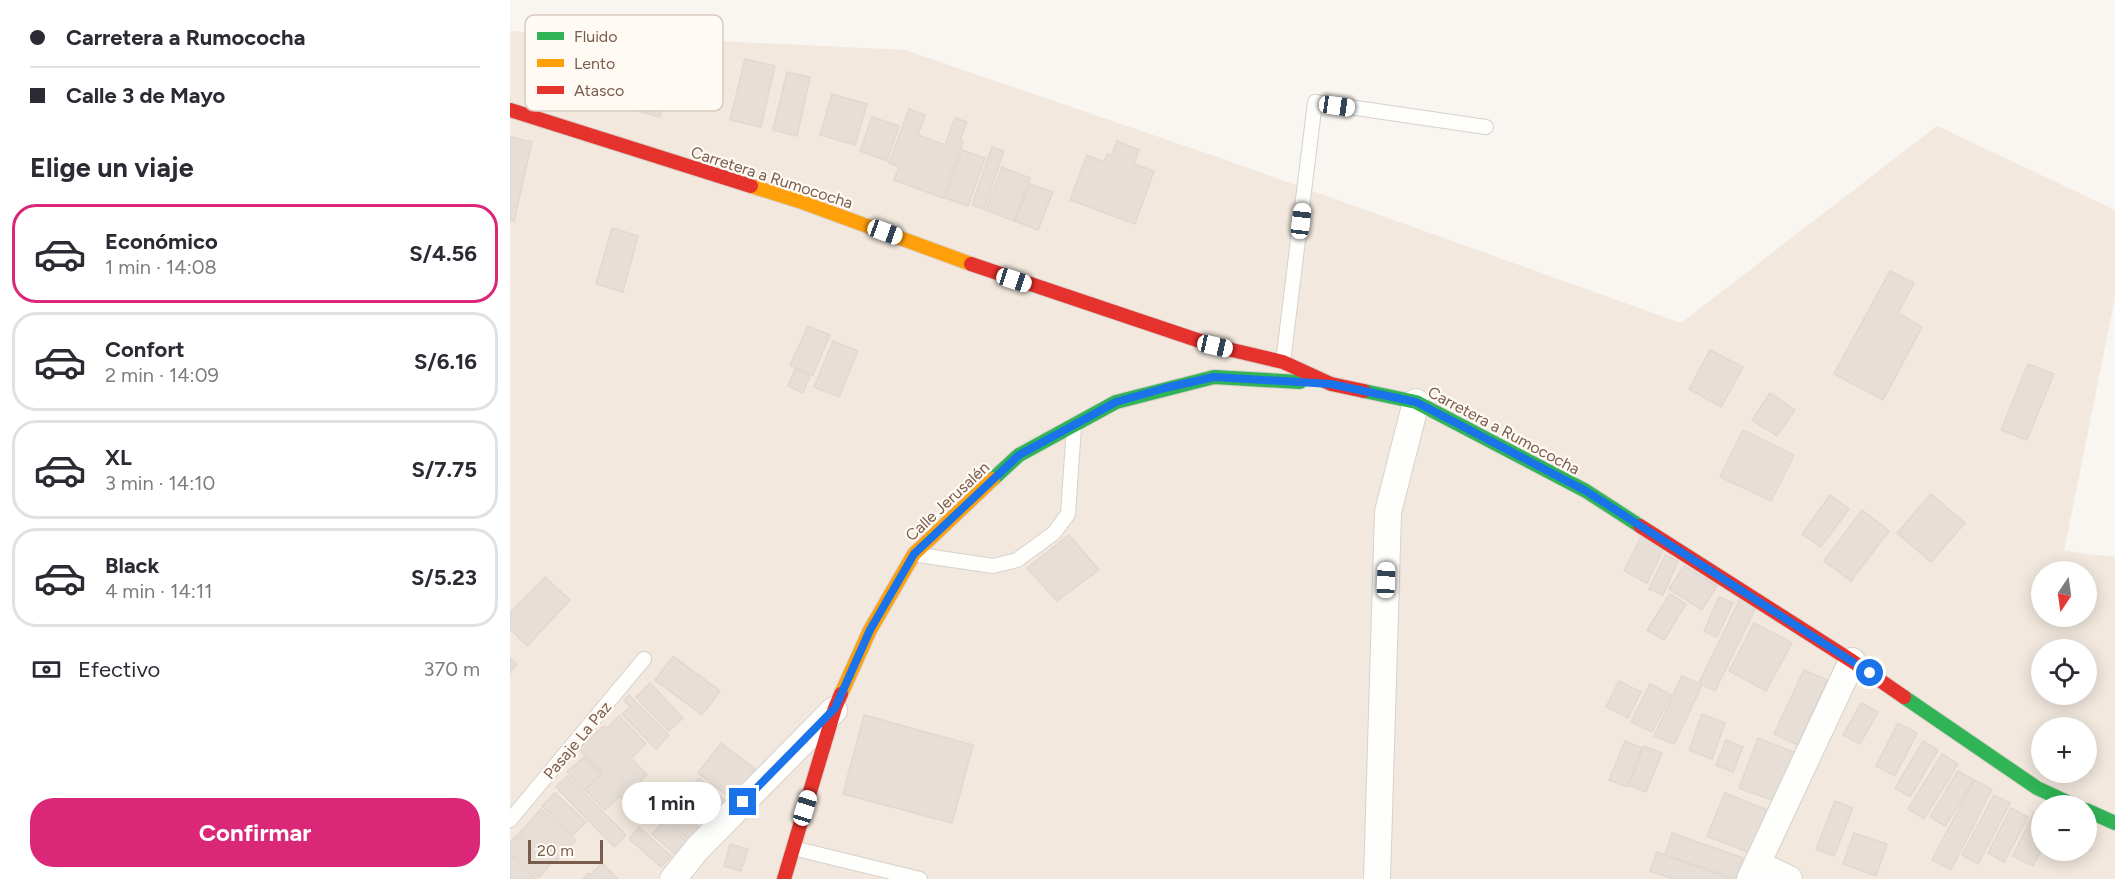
<!DOCTYPE html>
<html lang="es">
<meta charset="utf-8">
<style>
body{margin:0;font-family:Figtree,sans-serif;background:#f7f7f7;color:#2b2b33;height:100vh;display:flex;flex-direction:column;font-size:22px;white-space:nowrap}
*{box-sizing:border-box;margin:0}
p{font-size:20px;color:#7c7c81}
.icon{flex:none;width:33px;height:33px;fill:none;stroke:currentColor;stroke-width:2;stroke-linecap:round;stroke-linejoin:round}
.map{position:relative;flex:1;overflow:hidden}
.details{display:flex;flex-direction:column;background:#fff;width:510px}
.details>*{flex:none}
.guide{display:grid;align-content:center;height:132px;padding:0 30px;background:#fff}
.needle{width:39px;rotate:193deg}
.controls{position:absolute;left:1521px;top:561px;display:grid;gap:12px}
.controls a{display:grid;place-items:center;width:66px;height:66px;border-radius:50%;background:#fff;box-shadow:0 3px 15px #0003;font-size:30px}
.scale{position:absolute;left:18px;bottom:15px;width:75px;box-sizing:border-box;padding-left:6px;border:3px solid #7a5c4d;border-top:0;font-size:16px;line-height:21px;white-space:nowrap;color:#7a5c4d;-webkit-text-stroke:4px #fffaf3;paint-order:stroke}
.end{position:absolute;width:27px;height:27px;margin:-14px;border:8px solid #1a73e8;background:#fff;box-shadow:0 0 0 3px #fff}
.from{border-radius:50%}
.bubble{position:absolute;height:42px;border-radius:21px;background:#fff;box-shadow:0 3px 15px #0003;font-size:20px;font-weight:700;line-height:42px;text-align:center}
.car{position:absolute;width:18px;height:36px;margin:-18px -9px;border-radius:8px;box-shadow:0 0 4px 2px #0007;background:linear-gradient(#fff 24%,#345 0 40%,#fff 0 76%,#345 0 86%,#fff 0)}
.guide b{display:flex;align-items:center;gap:21px;height:57px;font-size:22px}
.guide b+b{border-top:2px solid #e1e1e2}
.guide i{width:15px;height:15px;background:#2b2b33}
ul{padding:0;list-style:none}
li{display:flex;align-items:center;gap:18px;height:99px;margin:0 12px 9px;padding:0 18px;border:3px solid #e1e1e2;border-radius:24px}
li div{flex:1}
li b{display:block;font-size:22px}
li em{font-style:normal;font-weight:700}
li.current{border-color:#db2777}
li>.icon{width:54px;height:54px;stroke-width:1.5}
h2{padding:0 30px;font-size:27px;line-height:72px}
.pay{display:flex;align-items:center;gap:15px;height:66px;padding:0 30px;font-size:22px}
.pay p{margin-inline-start:auto}
.cta{display:flex;gap:12px;margin-top:auto;padding:12px 30px}
.cta a{flex:1;height:69px;border-radius:24px;background:#db2777;color:#fff;font-size:24px;font-weight:700;line-height:69px;text-align:center}
main{display:flex;flex:1;min-height:0}
.map>svg:first-child{display:block}
</style>
<main>
<section class="details">
<div class="guide">
<b><i class="from"></i>Carretera a Rumococha</b>
<b><i></i>Calle 3 de Mayo</b>
</div>
<h2>Elige un viaje</h2>
<ul>
<li class="current"><svg class="icon" aria-label="car" viewBox="0 0 24 24"><path d="M5 17H2v-5l4-1 3-4h7l3 4 3 1v5h-3M9 17h6M6 11h13"/><circle cx="7" cy="17" r="2"/><circle cx="17" cy="17" r="2"/></svg><div><b>Económico</b><p>1 min · 14:08</p></div><em>S/4.56</em></li>
<li><svg class="icon" aria-label="car" viewBox="0 0 24 24"><path d="M5 17H2v-5l4-1 3-4h7l3 4 3 1v5h-3M9 17h6M6 11h13"/><circle cx="7" cy="17" r="2"/><circle cx="17" cy="17" r="2"/></svg><div><b>Confort</b><p>2 min · 14:09</p></div><em>S/6.16</em></li>
<li><svg class="icon" aria-label="car" viewBox="0 0 24 24"><path d="M5 17H2v-5l4-1 3-4h7l3 4 3 1v5h-3M9 17h6M6 11h13"/><circle cx="7" cy="17" r="2"/><circle cx="17" cy="17" r="2"/></svg><div><b>XL</b><p>3 min · 14:10</p></div><em>S/7.75</em></li>
<li><svg class="icon" aria-label="car" viewBox="0 0 24 24"><path d="M5 17H2v-5l4-1 3-4h7l3 4 3 1v5h-3M9 17h6M6 11h13"/><circle cx="7" cy="17" r="2"/><circle cx="17" cy="17" r="2"/></svg><div><b>Black</b><p>4 min · 14:11</p></div><em>S/5.23</em></li>
</ul>
<div class="pay"><svg class="icon" aria-label="cash" viewBox="0 0 24 24"><path d="M3 7h18v10H3z"/><circle cx="12" cy="12" r="2"/></svg>Efectivo<p>370 m</p></div>
<div class="cta"><a>Confirmar</a></div>
</section>
<div class="map">
<svg width="1605" height="879" viewBox="0 0 1605 879">
<rect width="100%" height="100%" fill="#f9f5f0"/>
<path fill="#f2e8de" fill-rule="evenodd" d="M0,31L395,50L716,160L1171,323L1427,126L1605,210V297L1554,551L1605,557V879H0ZM1532,572H1576V616H1532ZM1532,650H1576V694H1532ZM1532,728H1576V772H1532ZM1532,806H1576V850H1532Z"/>
<g fill="#e6ded7" stroke="#e2d8d2" stroke-width="1.5">
<polygon points="117,42 166,55 150,117 127,111 130,100 104,94"/>
<polygon points="235,59 265,66 251,127 220,120"/>
<polygon points="277,72 300,77 287,136 263,130"/>
<polygon points="322,94 357,104 345,145 310,135"/>
<polygon points="399,109 415,115 408,135 435,145 445,118 457,122 450,141 453,142 433,198 384,180 389,167 379,163"/>
<polygon points="362,117 389,126 377,161 350,151"/>
<polygon points="0,137 22,142 4,221 0,220"/>
<polygon points="607,141 629,150 624,164 644,171 625,224 560,200 577,155 594,162 597,154 602,155"/>
<polygon points="482,147 494,151 474,209 462,205"/>
<polygon points="452,150 475,158 458,206 435,198"/>
<polygon points="492,167 520,178 504,221 476,210"/>
<polygon points="520,184 543,192 528,230 505,221"/>
<polygon points="102,228 128,236 113,292 86,284"/>
<polygon points="1380,271 1404,283 1388,313 1412,327 1373,400 1324,374"/>
<polygon points="298,326 320,335 303,375 280,365"/>
<polygon points="323,341 348,351 329,397 304,387"/>
<polygon points="1200,350 1233,367 1211,407 1179,389"/>
<polygon points="1518,364 1544,374 1517,440 1491,430"/>
<polygon points="285,369 300,376 293,393 278,386"/>
<polygon points="1260,393 1285,410 1267,436 1242,420"/>
<polygon points="1233,430 1284,455 1261,501 1210,477"/>
<polygon points="1421,494 1455,523 1421,562 1387,533"/>
<polygon points="1320,495 1339,509 1311,547 1292,534"/>
<polygon points="1352,510 1379,531 1341,581 1314,561"/>
<polygon points="559,535 589,570 547,601 517,568"/>
<polygon points="1132,535 1155,546 1137,583 1114,571"/>
<polygon points="1155,555 1168,561 1153,595 1139,589"/>
<polygon points="1174,566 1207,586 1192,610 1159,589"/>
<polygon points="35,577 60,600 17,646 0,629 0,613"/>
<polygon points="1160,594 1176,604 1154,640 1137,630"/>
<polygon points="1232,595 1248,603 1205,691 1189,683"/>
<polygon points="1209,597 1223,603 1207,637 1194,631"/>
<polygon points="1244,623 1282,643 1256,691 1219,671"/>
<polygon points="163,656 210,691 192,715 145,680"/>
<polygon points="0,658 7,664 0,673"/>
<polygon points="1294,670 1317,680 1288,745 1264,734"/>
<polygon points="1172,676 1192,685 1164,744 1144,736"/>
<polygon points="1109,681 1131,692 1118,718 1096,707"/>
<polygon points="140,683 173,718 159,731 126,697"/>
<polygon points="1140,684 1161,695 1142,732 1121,722"/>
<polygon points="119,695 159,735 146,749 112,714 120,707 114,700"/>
<polygon points="1351,703 1368,712 1350,744 1333,735"/>
<polygon points="1192,714 1215,723 1202,759 1179,750"/>
<polygon points="354,715 463,745 442,823 333,794"/>
<polygon points="109,716 136,744 121,758 137,775 130,781 133,784 114,801 110,796 95,810 75,790 92,773 69,749 94,726 97,728"/>
<polygon points="1388,723 1407,733 1385,776 1366,766"/>
<polygon points="1248,738 1286,753 1267,802 1229,788"/>
<polygon points="1216,740 1233,747 1223,772 1206,765"/>
<polygon points="1115,741 1132,748 1117,787 1099,780"/>
<polygon points="1413,741 1428,750 1400,797 1385,788"/>
<polygon points="211,743 245,769 222,799 188,773"/>
<polygon points="1134,746 1152,753 1136,792 1119,785"/>
<polygon points="1432,754 1448,764 1414,819 1398,809"/>
<polygon points="74,757 91,774 74,790 57,772"/>
<polygon points="1448,771 1464,780 1435,826 1420,817"/>
<polygon points="57,776 116,835 104,847 46,787"/>
<polygon points="189,778 219,804 206,819 176,792"/>
<polygon points="1464,780 1482,789 1441,870 1422,860"/>
<polygon points="45,793 76,822 63,835 32,806"/>
<polygon points="1215,793 1257,810 1240,853 1197,836"/>
<polygon points="1484,795 1500,803 1468,864 1452,855"/>
<polygon points="1325,801 1343,808 1324,856 1306,849"/>
<polygon points="162,802 191,829 180,841 150,814"/>
<polygon points="1501,808 1518,817 1494,862 1478,853"/>
<polygon points="31,809 66,840 44,864 9,834"/>
<polygon points="1524,812 1532,816 1532,848 1523,866 1503,856"/>
<polygon points="155,821 179,844 168,857 142,834"/>
<polygon points="129,827 161,856 151,867 119,839"/>
<polygon points="1162,833 1233,858 1226,879 1155,855"/>
<polygon points="1344,833 1377,844 1366,876 1333,864"/>
<polygon points="7,835 40,865 29,877 0,852 0,842"/>
<polygon points="220,844 238,849 231,871 214,866"/>
<polygon points="1147,852 1221,879 1163,879 1140,871"/>
<polygon points="0,854 27,879 0,879"/>
<polygon points="92,863 108,879 73,879 78,873 80,875"/>
</g>
<g fill="none" stroke-linecap="round" stroke-linejoin="round">
<defs>
<g id="lane">
<polyline points="773,362 805,102 976,127"/>
<polyline points="409,555 483,566 507,560 544,533 558,514 564,427"/>
<polyline points="0,820 134,659"/>
<polyline points="283,848 410,879"/>
</g>
<g id="street">
<polyline points="1248,864 1279,879"/>
<polyline points="163,879 187,849 324,710"/>
<polyline points="867,879 878,512 906,402"/>
<polyline points="1240,879 1342,661"/>
</g>
<g id="fast">
<polyline points="854,391 906,402 1076,491 1130,526"/>
<polyline points="483,479 509,455 606,402 704,377 790,382"/>
<polyline points="1394,697 1527,788 1566,806"/>
<polyline points="1576,810 1605,823"/>
</g>
<g id="slow">
<polyline points="241,186 289,201 461,264"/>
<polyline points="331,694 360,630 404,554 483,479"/>
</g>
<g id="jam">
<polyline points="0,110 241,186"/>
<polyline points="461,264 705,346 773,362 821,384 854,391"/>
<polyline points="1130,526 1342,661 1394,697"/>
<polyline points="274,879 325,708 331,694"/>
</g>
</defs>
<use href="#lane" stroke="#d7d1cb" stroke-width="16"/>
<use href="#street" stroke="#d7d1cb" stroke-width="28"/>
<use href="#fast" stroke="#d9d2cb" stroke-width="16"/>
<use href="#slow" stroke="#d9d2cb" stroke-width="16"/>
<use href="#jam" stroke="#d9d2cb" stroke-width="16"/>
<use href="#lane" stroke="#fefefd" stroke-width="14"/>
<use href="#street" stroke="#fefefd" stroke-width="26"/>
<use href="#fast" stroke="#30b455" stroke-width="14"/>
<use href="#slow" stroke="#ff9f0a" stroke-width="14"/>
<use href="#jam" stroke="#e5322d" stroke-width="14"/>
</g>
<g fill="none" stroke-linecap="round" stroke-linejoin="round">
<polyline stroke="#1a73e8" stroke-width="8" points="233,802 325,708 360,630 404,554 509,455 606,402 655,388 704,377 821,384 906,402 1076,491 1360,673"/>
</g>
<g text-anchor="middle" stroke-width="4.5" stroke-linejoin="round" paint-order="stroke">
<g font-size="16" fill="#7a5c4d" stroke="#fffaf3">
<text transform="translate(262 177) rotate(18)" y="6">Carretera a Rumococha</text>
<text transform="translate(994 430) rotate(28)" y="6">Carretera a Rumococha</text>
<text transform="translate(437 501) rotate(-43)" y="6">Calle Jerusalén</text>
<text transform="translate(67 740) rotate(-50)" y="6">Pasaje La Paz</text>
</g>
</g>
<rect x="15" y="15" width="198" height="96" rx="9" fill="#fffaf3" stroke="#d7cbc1" stroke-width="1.5"/>
<rect x="27" y="32" width="27" height="8" fill="#30b455"/>
<rect x="27" y="59" width="27" height="8" fill="#ff9f0a"/>
<rect x="27" y="86" width="27" height="8" fill="#e5322d"/>
<g font-size="16" fill="#7a5c4d">
<text x="64" y="42">Fluido</text>
<text x="64" y="69">Lento</text>
<text x="64" y="96">Atasco</text>
</g>
</svg>
<div class="controls">
<a><svg class="needle" viewBox="-14 -14 28 28"><path d="M0-13l5 13h-10z" fill="#e53935"/><path d="M0 13l5-13h-10z" fill="#7c7c81"/></svg></a>
<a><svg class="icon" aria-label="locate" viewBox="0 0 24 24"><circle cx="12" cy="12" r="6"/><path d="M12 2v4M12 18v4M2 12h4M18 12h4"/></svg></a>
<a>+</a>
<a>−</a>
</div>
<div class="scale">20 m</div>
<i class="end from" style="left:1360px;top:673px"></i>
<i class="end" style="left:233px;top:802px"></i>
<div class="bubble" style="left:112px;top:782px;width:99px">1 min</div>
<i class="car" style="left:827px;top:106px;rotate:98deg"></i>
<i class="car" style="left:791px;top:221px;rotate:7deg"></i>
<i class="car" style="left:375px;top:232px;rotate:110deg"></i>
<i class="car" style="left:504px;top:280px;rotate:108deg"></i>
<i class="car" style="left:705px;top:346px;rotate:103deg"></i>
<i class="car" style="left:876px;top:580px;rotate:2deg"></i>
<i class="car" style="left:295px;top:808px;rotate:17deg"></i>
</div>
</main>
